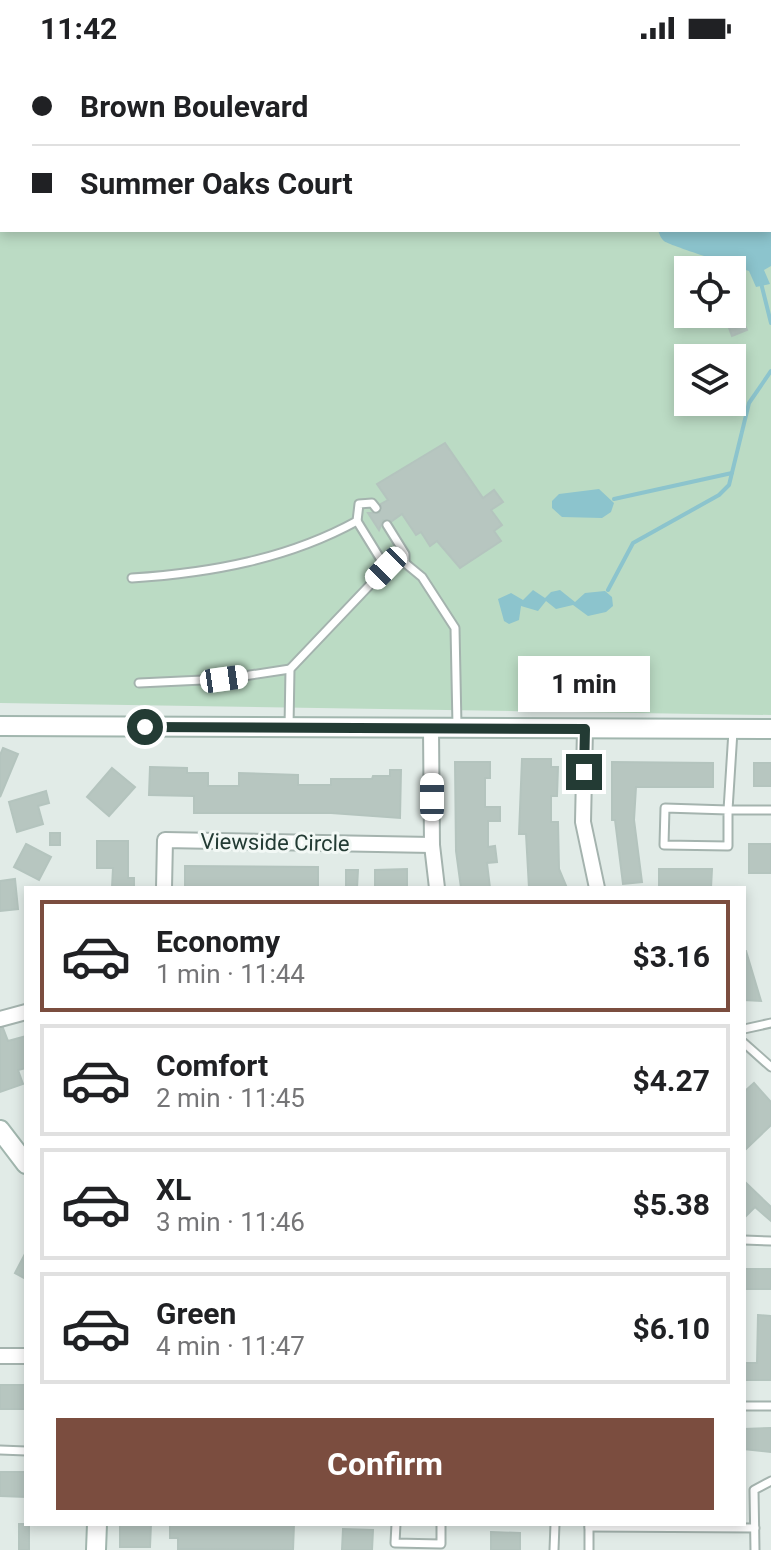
<!DOCTYPE html>
<meta charset="utf-8">
<style>
body{margin:0;font-family:Roboto,sans-serif;background:#f6f6f6;color:#202124;height:100vh;display:flex;flex-direction:column;font-size:30px;white-space:nowrap}
*{box-sizing:border-box;margin:0}
p{font-size:26px;color:#757577}
.icon{flex:none;width:44px;height:44px;fill:none;stroke:currentColor;stroke-width:2;stroke-linecap:round;stroke-linejoin:round}
.map{position:relative;flex:1;overflow:hidden}
.side{position:absolute;left:24px;top:830px;width:722px;height:640px;display:flex;flex-direction:column;background:#fff;border-radius:0px;box-shadow:0 4px 12px #0003}
.side>*{flex:none}
.top-card{position:absolute;left:0px;top:0px;width:772px;height:176px;box-shadow:0 4px 12px #0003;display:grid;align-content:center;height:176px;padding:0 32px;background:#fff}
.tools{position:absolute;left:674px;top:200px;display:grid;gap:16px}
.tools a{display:grid;place-items:center;width:72px;height:72px;border-radius:0px;background:#fff;box-shadow:0 4px 12px #0003;font-size:40px}
.end{position:absolute;width:36px;height:36px;margin:-18px;border:10px solid #233b34;background:#fff;box-shadow:0 0 0 4px #fff}
.from{border-radius:50%}
.bubble{position:absolute;height:56px;border-radius:0px;background:#fff;box-shadow:0 4px 12px #0003;font-size:26px;font-weight:700;line-height:56px;text-align:center}
.car{position:absolute;width:24px;height:48px;margin:-24px -12px;border-radius:10px;box-shadow:0 0 6px 2px #0007;background:linear-gradient(#fff 24%,#345 0 40%,#fff 0 76%,#345 0 86%,#fff 0)}
.top-card b{display:flex;align-items:center;gap:28px;height:76px;font-size:30px}
.top-card b+b{border-top:2px solid #e0e0e0}
.top-card i{width:20px;height:20px;background:#202124}
ul{padding:14px 0 0;list-style:none}
li{display:flex;align-items:center;gap:24px;height:112px;margin:0 16px 12px;padding:0 16px;border:4px solid #e0e0e0;border-radius:0px}
li div{flex:1}
li b{display:block;font-size:30px}
li em{font-style:normal;font-weight:700}
li.current{border-color:#7b4d3f}
li>.icon{width:72px;height:72px;stroke-width:1.5}
.primary-button{display:flex;gap:16px;margin-top:auto;padding:16px 32px}
.primary-button a{flex:1;height:92px;border-radius:0px;background:#7b4d3f;color:#fff;font-size:32px;font-weight:700;line-height:92px;text-align:center}
.status{display:flex;justify-content:space-between;align-items:center;height:56px;padding:0 40px;background:#fff;direction:ltr}
.status svg{height:22px;fill:currentColor}
.map>svg:first-child{display:block}
</style>
<div class="status"><b>11:42</b><svg viewBox="0 0 49 12"><path d="M0 12V9h3v3zM5 12V6h3v6zM10 12V3h3v9zM15 12V0h3v12zM26 1h20v11H26zM47 4h2v5h-2z"/></svg></div>
<div class="map">
<svg width="771" height="1494" viewBox="0 0 771 1494">
<rect width="100%" height="100%" fill="#e1ebe7"/>
<path fill="#bbdbc4" fill-rule="evenodd" d="M0,0H771V659L0,647ZM2,2H770V174H2ZM688,214H732V258H688ZM688,302H732V346H688Z"/>
<g fill="#8cc4cd">
<path d="M759,0H771V210L764,214L770,228L756,231L749,215C735,210 668,189 664,185C661,183 659,177 658,174H770V2H755Z"/>
<polygon points="599,433 614,447 611,456 602,462 562,461 552,452 552,445 559,438"/>
<polygon points="533,534 545,542 551,536 560,534 575,546 585,537 605,535 612,541 613,550 606,556 588,560 573,549 556,553 546,545 538,555 521,550 519,564 509,568 504,565 498,543 511,537 523,544"/>
</g>
<g fill="none" stroke-linecap="round" stroke-linejoin="round">
<g stroke="#8cc4cd" stroke-width="4">
<polyline points="761,227 771,267"/>
<polyline points="614,443 732,417"/>
<polyline points="608,534 633,487 719,439 729,429 749,347 771,315"/>
</g>
</g>
<g fill="#b7c6c0" stroke="#b4c4be" stroke-width="2">
<polygon points="739,256 747,274 732,280 725,261"/>
<polygon points="445,387 483,442 494,434 503,446 491,454 502,469 494,475 501,485 460,512 437,485 430,490 421,476 416,479 402,458 392,465 383,464 379,474 368,457 379,457 381,448 388,444 377,428"/>
<polygon points="3,692 18,698 0,741 0,699"/>
<polygon points="522,703 551,703 551,711 558,711 557,740 551,740 551,766 558,766 559,813 567,832 529,832 526,778 519,778"/>
<polygon points="455,706 490,706 490,722 485,722 485,751 500,751 500,765 488,765 488,791 495,790 497,806 487,807 490,832 461,832 456,795"/>
<polygon points="612,706 713,707 713,731 636,731 634,764 642,826 623,828 615,764 612,764"/>
<rect x="754" y="707" width="17" height="23"/>
<polygon points="150,711 187,712 187,717 208,717 208,730 239,730 239,717 298,719 298,729 331,729 331,723 372,723 373,720 390,720 390,714 401,714 400,762 331,757 194,757 194,740 149,739"/>
<polygon points="112,712 135,731 109,760 87,741"/>
<polygon points="46,735 49,747 38,750 43,768 17,776 9,746"/>
<rect x="50" y="777" width="10" height="12"/>
<polygon points="97,785 128,785 128,822 134,822 134,832 112,832 113,812 97,812"/>
<polygon points="26,788 51,801 39,824 14,811"/>
<rect x="749" y="788" width="22" height="29"/>
<polygon points="185,810 318,811 318,832 185,832"/>
<polygon points="407,813 407,832 375,832 375,814"/>
<polygon points="659,813 712,813 711,832 659,832"/>
<polygon points="346,814 358,814 357,832 346,832"/>
<polygon points="15,823 18,853 0,855 0,825"/>
<polygon points="744,895 746,895 761,945 744,944"/>
<polygon points="3,972 8,985 26,980 26,1012 18,1014 23,1028 0,1036 0,973"/>
<polygon points="754,1027 771,1046 771,1069 744,1095 744,1036"/>
<polygon points="744,1125 771,1151 771,1165 755,1151 744,1162"/>
<polygon points="26,1196 26,1223 15,1217"/>
<rect x="744" y="1213" width="27" height="20"/>
<polygon points="758,1259 771,1260 771,1324 744,1324 744,1307 757,1307"/>
<rect x="0" y="1329" width="26" height="24"/>
<polygon points="771,1372 771,1396 744,1393 744,1373"/>
<polygon points="0,1416 26,1416 26,1441 0,1440"/>
<rect x="19" y="1468" width="10" height="26"/>
<polygon points="120,1468 151,1468 150,1491 120,1491"/>
<polygon points="170,1468 294,1468 293,1494 178,1493 178,1482 170,1482"/>
<polygon points="343,1473 373,1474 372,1494 342,1494"/>
<polygon points="491,1476 520,1477 520,1494 491,1494"/>
</g>
<g fill="none" stroke-linecap="round" stroke-linejoin="round">
<defs>
<g id="lane">
<polyline points="357,465 359,448 372,447 376,452"/>
<polyline points="387,469 405,498 405,507"/>
<path d="M132,522C210,517 288,503 357,465L386,512"/>
<polyline points="139,627 224,623 290,613"/>
<polyline points="289,671 290,613 386,512 405,507 422,521 455,572 457,670"/>
<polyline points="733,675 728,754 771,754"/>
<polygon points="665,752 728,754 728,790 664,789"/>
<polyline points="744,973 771,967"/>
<polyline points="744,987 771,1011"/>
<polyline points="744,1184 771,1185"/>
<polyline points="744,1350 771,1350"/>
<polyline points="0,1394 26,1395"/>
<polyline points="396,1468 395,1487 441,1488 441,1468"/>
<polyline points="589,1468 589,1494"/>
<polyline points="589,1471 755,1472"/>
<polyline points="554,1494 555,1468"/>
<polyline points="755,1494 754,1434 771,1425"/>
</g>
<g id="street">
<polyline points="431,673 432,789 437,832"/>
<polyline points="585,673 583,766 597,832"/>
<polyline points="164,832 165,784 432,789"/>
<polyline points="0,963 26,956"/>
<polyline points="0,1300 26,1300"/>
</g>
<g id="secondary">
<polyline points="0,670 771,673"/>
<polyline points="0,1074 26,1108"/>
<polyline points="96,1494 97,1468"/>
</g>
</defs>
<use href="#lane" stroke="#a4b3ae" stroke-width="11"/>
<use href="#street" stroke="#a4b3ae" stroke-width="18"/>
<use href="#secondary" stroke="#a1b6ae" stroke-width="22"/>
<use href="#lane" stroke="#fff" stroke-width="7"/>
<use href="#street" stroke="#fff" stroke-width="14"/>
<use href="#secondary" stroke="#fff" stroke-width="18"/>
</g>
<g fill="none" stroke-linecap="round" stroke-linejoin="round">
<polyline stroke="#233b34" stroke-width="10" points="145,671 585,673 584,716"/>
</g>
<g text-anchor="middle" stroke-width="6" stroke-linejoin="round" paint-order="stroke">
<g font-size="22" fill="#233b34" stroke="#f2f8f5">
<text transform="translate(275 786) rotate(1)" y="8">Viewside Circle</text>
</g>
</g>
</svg>
<div class="tools">
<a><svg class="icon" aria-label="locate" viewBox="0 0 24 24"><circle cx="12" cy="12" r="6"/><path d="M12 2v4M12 18v4M2 12h4M18 12h4"/></svg></a>
<a><svg class="icon" aria-label="layers" viewBox="0 0 24 24"><path d="M12 4l9 5-9 5-9-5zM3 14l9 5 9-5"/></svg></a>
</div>
<i class="end from" style="left:145px;top:671px"></i>
<i class="end" style="left:584px;top:716px"></i>
<div class="bubble" style="left:518px;top:600px;width:132px">1 min</div>
<i class="car" style="left:386px;top:512px;rotate:224deg"></i>
<i class="car" style="left:224px;top:623px;rotate:82deg"></i>
<i class="car" style="left:432px;top:741px;rotate:0deg"></i>
<div class="top-card">
<b><i class="from"></i>Brown Boulevard</b>
<b><i></i>Summer Oaks Court</b>
</div>
<section class="side">
<ul>
<li class="current"><svg class="icon" aria-label="car" viewBox="0 0 24 24"><path d="M5 17H2v-5l4-1 3-4h7l3 4 3 1v5h-3M9 17h6M6 11h13"/><circle cx="7" cy="17" r="2"/><circle cx="17" cy="17" r="2"/></svg><div><b>Economy</b><p>1 min · 11:44</p></div><em>$3.16</em></li>
<li><svg class="icon" aria-label="car" viewBox="0 0 24 24"><path d="M5 17H2v-5l4-1 3-4h7l3 4 3 1v5h-3M9 17h6M6 11h13"/><circle cx="7" cy="17" r="2"/><circle cx="17" cy="17" r="2"/></svg><div><b>Comfort</b><p>2 min · 11:45</p></div><em>$4.27</em></li>
<li><svg class="icon" aria-label="car" viewBox="0 0 24 24"><path d="M5 17H2v-5l4-1 3-4h7l3 4 3 1v5h-3M9 17h6M6 11h13"/><circle cx="7" cy="17" r="2"/><circle cx="17" cy="17" r="2"/></svg><div><b>XL</b><p>3 min · 11:46</p></div><em>$5.38</em></li>
<li><svg class="icon" aria-label="car" viewBox="0 0 24 24"><path d="M5 17H2v-5l4-1 3-4h7l3 4 3 1v5h-3M9 17h6M6 11h13"/><circle cx="7" cy="17" r="2"/><circle cx="17" cy="17" r="2"/></svg><div><b>Green</b><p>4 min · 11:47</p></div><em>$6.10</em></li>
</ul>
<div class="primary-button"><a>Confirm</a></div>
</section>
</div>
